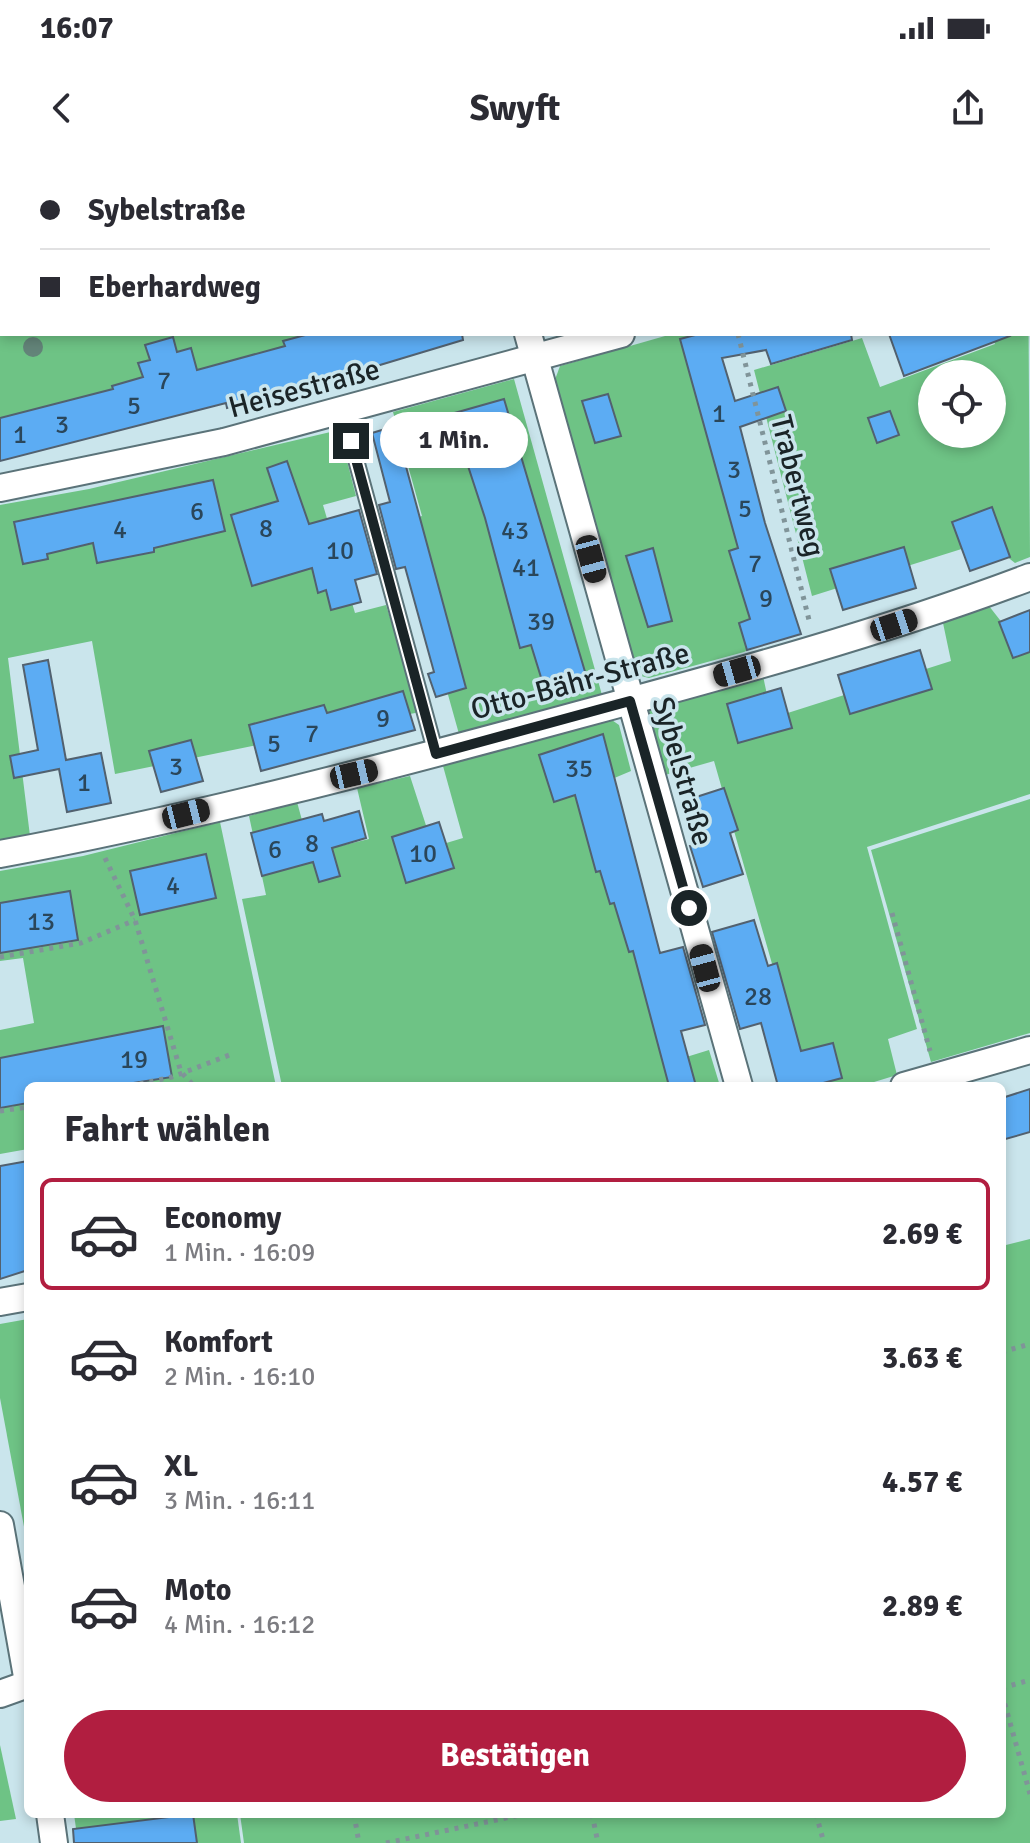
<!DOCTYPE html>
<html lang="de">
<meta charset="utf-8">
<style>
body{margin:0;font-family:Signika,sans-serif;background:#f7f7f7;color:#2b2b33;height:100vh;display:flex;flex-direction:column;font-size:30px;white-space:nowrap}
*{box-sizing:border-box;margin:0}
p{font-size:26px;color:#7c7c81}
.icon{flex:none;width:44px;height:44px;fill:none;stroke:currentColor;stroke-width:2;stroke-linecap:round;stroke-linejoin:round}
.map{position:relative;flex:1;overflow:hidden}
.side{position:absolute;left:24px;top:922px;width:982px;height:736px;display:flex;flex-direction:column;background:#fff;border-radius:12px;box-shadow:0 4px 12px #0003}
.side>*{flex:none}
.banner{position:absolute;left:0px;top:0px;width:1030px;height:176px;box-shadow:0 4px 12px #0003;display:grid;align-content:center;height:176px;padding:0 40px;background:#fff}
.buttons{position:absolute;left:918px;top:200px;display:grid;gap:16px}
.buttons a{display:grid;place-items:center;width:88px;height:88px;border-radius:50%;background:#fff;box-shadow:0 4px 12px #0003;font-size:40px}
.end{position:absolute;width:36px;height:36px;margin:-18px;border:10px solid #1a2427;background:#fff;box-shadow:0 0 0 4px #fff}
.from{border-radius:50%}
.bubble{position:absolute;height:56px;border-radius:28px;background:#fff;box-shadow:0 4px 12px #0003;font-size:26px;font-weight:700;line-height:56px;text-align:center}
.car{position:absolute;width:24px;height:48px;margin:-24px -12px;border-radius:10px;box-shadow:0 0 6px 2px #0007;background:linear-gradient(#222 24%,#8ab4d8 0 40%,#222 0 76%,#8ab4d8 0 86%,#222 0)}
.banner b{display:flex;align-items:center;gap:28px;height:76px;font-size:30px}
.banner b+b{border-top:2px solid #e1e1e2}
.banner i{width:20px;height:20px;background:#2b2b33}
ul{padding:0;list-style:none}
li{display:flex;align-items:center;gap:24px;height:112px;margin:0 16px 12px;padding:0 24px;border:4px solid transparent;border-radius:12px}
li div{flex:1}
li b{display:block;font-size:30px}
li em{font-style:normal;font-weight:700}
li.on{border-color:#b11e40}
li>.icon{width:72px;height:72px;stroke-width:1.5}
h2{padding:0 40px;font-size:36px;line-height:96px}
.primary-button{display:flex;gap:16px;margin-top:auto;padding:16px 40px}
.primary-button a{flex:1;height:92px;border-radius:48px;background:#b11e40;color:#fff;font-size:32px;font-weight:700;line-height:92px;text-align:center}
.status{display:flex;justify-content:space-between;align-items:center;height:56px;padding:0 40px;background:#fff;direction:ltr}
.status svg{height:22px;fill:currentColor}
header{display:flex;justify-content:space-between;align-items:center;height:104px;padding:0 40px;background:#fff;font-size:36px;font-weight:700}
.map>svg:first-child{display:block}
</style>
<div class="status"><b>16:07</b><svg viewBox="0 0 49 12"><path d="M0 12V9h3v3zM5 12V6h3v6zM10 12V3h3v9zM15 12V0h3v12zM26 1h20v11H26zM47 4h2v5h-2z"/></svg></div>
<header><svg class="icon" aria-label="back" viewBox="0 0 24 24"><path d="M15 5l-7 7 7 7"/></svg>Swyft<svg class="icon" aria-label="share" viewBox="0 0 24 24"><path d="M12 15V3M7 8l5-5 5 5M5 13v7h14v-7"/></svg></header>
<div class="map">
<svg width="1030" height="1683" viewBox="0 0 1030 1683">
<rect width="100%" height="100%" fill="#cae5ec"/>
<g fill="#6ec385" fill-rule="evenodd">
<polygon points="0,0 417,0 2,2 2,174 419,174 0,273"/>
<polygon points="566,0 997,0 993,2"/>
<path d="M1028,78L1030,397L1015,403L987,381L812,436L754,210L862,178L880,227L995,184L991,174H1028ZM932,214H992V274H932Z"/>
<polygon points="672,174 702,174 779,475 744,492 649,518 637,515 553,225 560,206"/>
<polygon points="514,219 602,535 459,574 400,363 422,356 393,252"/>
<polygon points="339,270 356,336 323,345 355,453 386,445 420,552 115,614 92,481 8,498 30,676 0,681 0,345 89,329"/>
<polygon points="989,446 1014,478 1030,471 1030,634 867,687 917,869 888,879 897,915 861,926 807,926 714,601 665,615 648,547 763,516 772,558 951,501 943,463"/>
<polygon points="609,558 619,565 631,611 612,619 667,903 709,890 720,926 282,926 242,739 266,735 249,656 297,642 311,693 369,679 357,628 410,616 433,687 463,678 443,606"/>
<polygon points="1030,639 1030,873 931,902 871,690"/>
<polygon points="220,662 276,926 28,926 28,989 0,994 0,870 34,863 23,798 0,801 0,711 83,696"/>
<polygon points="1030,1079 1030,1683 244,1683 240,1654 1002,1654 1002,1086"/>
<polygon points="28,1159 28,1388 0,1238 0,1164"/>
<polygon points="0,1585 16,1659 0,1661"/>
<polygon points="74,1654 237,1654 241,1683 78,1683"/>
</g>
<g fill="#5cacf3" stroke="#52616f" stroke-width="2">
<polygon points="309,174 462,174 463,180 297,230 227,248 226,243 0,301 0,258 113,229 112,226 143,217 138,203 150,200 145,185 173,177 177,192 191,188 197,210 285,186 283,181"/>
<polygon points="699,174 851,174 852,180 771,204 766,190 722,198 735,241 778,227 786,251 740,267 765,363 801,474 747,490 739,463 750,459 729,391 738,388 680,179"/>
<polygon points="889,174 1009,174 1010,176 904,216"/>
<polygon points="608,234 621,276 595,283 582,241"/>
<polygon points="504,239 586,515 544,527 531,485 520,488 485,358 451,254"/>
<polygon points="890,251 899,275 877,283 868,258"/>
<polygon points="395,266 466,528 436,537 428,514 434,512 405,407 396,409 379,345 390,342 372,273"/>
<polygon points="287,301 309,364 359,350 377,414 355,420 361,442 331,450 326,430 318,433 312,408 252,426 231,355 278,341 267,308"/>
<polygon points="213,320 225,371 154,388 154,392 97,403 93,383 47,394 48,399 23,404 14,362"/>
<polygon points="992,347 1010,397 970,411 952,362"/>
<polygon points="904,387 916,428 843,450 830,409"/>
<polygon points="653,388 672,461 648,467 626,396"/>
<polygon points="1030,450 1030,492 1013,498 999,462"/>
<polygon points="920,490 932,529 850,554 838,515"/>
<polygon points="48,500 66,600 101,593 111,643 67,652 59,609 14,618 10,596 38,590 23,505"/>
<polygon points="781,528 792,568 738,583 727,544"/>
<polygon points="403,531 415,570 261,611 249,565 324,545 327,553"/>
<polygon points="603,574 660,793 683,787 705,865 681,871 696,926 669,926 633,791 629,792 614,743 610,744 600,711 596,712 575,635 554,642 539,595"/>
<polygon points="191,580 203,621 161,632 149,591"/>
<polygon points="724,628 738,670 730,673 743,714 703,727 690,686 697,684 684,641"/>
<polygon points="359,651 366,678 332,688 340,716 319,722 313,702 262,716 251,673 322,654 324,661"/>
<polygon points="439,662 454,708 406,723 392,677"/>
<polygon points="206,694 216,738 140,755 130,711"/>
<polygon points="70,731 78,780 0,793 0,743"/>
<polygon points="754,760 768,806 777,803 801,891 833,883 842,918 812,926 778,926 761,863 740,869 712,772"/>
<polygon points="163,866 172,917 114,926 28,926 28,943 0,948 0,898"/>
<polygon points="1030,929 1030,972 1002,980 1002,938"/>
<polygon points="28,1001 28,1110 0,1119 0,1006"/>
<polygon points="193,1654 197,1683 74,1683 73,1669"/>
</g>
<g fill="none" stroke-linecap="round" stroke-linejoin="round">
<defs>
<polyline id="lane" points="343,252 436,594"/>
<g id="street">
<polyline points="478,0 479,2"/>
<polyline points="1028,23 1030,22"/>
<polyline points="528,174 739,926"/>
<polyline points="0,328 224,282 621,174"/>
<path d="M0,694C194,658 387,607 578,555C730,514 882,473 1030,417"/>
<polyline points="904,926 1030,890"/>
<polyline points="0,1142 28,1137"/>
<polyline points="0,1365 28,1522"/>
<polyline points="0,1534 28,1524"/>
<polyline points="50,1654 54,1683"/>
</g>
</defs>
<use href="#lane" stroke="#5b7379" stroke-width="18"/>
<use href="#street" stroke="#5b7379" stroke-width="30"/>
<g stroke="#809499" stroke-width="5" stroke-dasharray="4 6" stroke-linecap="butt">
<polyline points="738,174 810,464"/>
<polyline points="105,698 135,760 181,912 194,926"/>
<polyline points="892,753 930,891"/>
<polyline points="0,797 81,783 135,760"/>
<polyline points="130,926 172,917 232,894"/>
<polyline points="0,951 28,947"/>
<polyline points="1002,1192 1030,1184"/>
<polyline points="1002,1528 1030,1520"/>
<polyline points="1002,1534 1030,1634"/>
<polyline points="354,1654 359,1683"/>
<polyline points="592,1654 598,1683"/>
<polyline points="816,1654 824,1683"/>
<polyline points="386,1683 525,1654"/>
</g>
<use href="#lane" stroke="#fff" stroke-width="14"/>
<use href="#street" stroke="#fff" stroke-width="26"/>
</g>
<circle fill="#638479" cx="33" cy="187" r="10"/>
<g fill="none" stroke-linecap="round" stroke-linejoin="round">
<polyline stroke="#1a2427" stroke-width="10" points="351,281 436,594 630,541 689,748"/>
</g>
<g text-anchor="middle" stroke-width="7" stroke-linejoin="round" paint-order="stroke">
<g font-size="26" fill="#2a465a">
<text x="164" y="229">7</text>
<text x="134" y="254">5</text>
<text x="719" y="262">1</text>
<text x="62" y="273">3</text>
<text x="20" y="283">1</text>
<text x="734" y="318">3</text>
<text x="745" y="357">5</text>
<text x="197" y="360">6</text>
<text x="266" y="377">8</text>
<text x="120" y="378">4</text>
<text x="515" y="379">43</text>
<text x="340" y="399">10</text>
<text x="755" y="412">7</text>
<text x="526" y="416">41</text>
<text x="766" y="447">9</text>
<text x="541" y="470">39</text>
<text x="383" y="567">9</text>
<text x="312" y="582">7</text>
<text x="274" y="592">5</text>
<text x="176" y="615">3</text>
<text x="579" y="617">35</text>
<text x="84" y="631">1</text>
<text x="312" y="692">8</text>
<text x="275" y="698">6</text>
<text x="423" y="702">10</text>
<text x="173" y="734">4</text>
<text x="41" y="770">13</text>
<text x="758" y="845">28</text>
<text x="134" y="908">19</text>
</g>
<g font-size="30" fill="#1a2427" stroke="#cae5ec">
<text transform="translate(304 228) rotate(-15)" y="10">Heisestraße</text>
<text transform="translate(798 326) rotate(76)" y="10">Trabertweg</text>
<text transform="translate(580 521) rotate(-15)" y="10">Otto-Bähr-Straße</text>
<text transform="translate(683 611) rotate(74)" y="10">Sybelstraße</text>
</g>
</g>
</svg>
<div class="buttons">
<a><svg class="icon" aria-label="locate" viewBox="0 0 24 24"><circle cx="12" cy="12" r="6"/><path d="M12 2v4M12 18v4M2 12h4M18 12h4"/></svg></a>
</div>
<i class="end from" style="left:689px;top:748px"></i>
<i class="end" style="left:351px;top:281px"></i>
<div class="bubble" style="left:380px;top:252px;width:148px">1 Min.</div>
<i class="car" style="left:591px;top:399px;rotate:165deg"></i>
<i class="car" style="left:894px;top:465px;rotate:72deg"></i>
<i class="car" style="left:737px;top:511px;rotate:254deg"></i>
<i class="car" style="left:354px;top:614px;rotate:77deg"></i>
<i class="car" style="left:186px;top:654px;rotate:76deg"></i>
<i class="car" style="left:705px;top:808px;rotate:345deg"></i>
<div class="banner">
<b><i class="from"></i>Sybelstraße</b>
<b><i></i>Eberhardweg</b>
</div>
<section class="side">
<h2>Fahrt wählen</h2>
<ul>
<li class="on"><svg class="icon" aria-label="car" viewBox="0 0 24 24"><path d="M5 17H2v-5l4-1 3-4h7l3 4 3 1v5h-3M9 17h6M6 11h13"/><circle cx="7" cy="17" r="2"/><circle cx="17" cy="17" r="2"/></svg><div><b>Economy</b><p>1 Min. · 16:09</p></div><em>2.69 €</em></li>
<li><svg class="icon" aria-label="car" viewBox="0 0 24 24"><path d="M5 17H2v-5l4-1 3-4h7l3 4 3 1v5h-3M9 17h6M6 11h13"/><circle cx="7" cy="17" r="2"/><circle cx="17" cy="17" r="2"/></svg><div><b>Komfort</b><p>2 Min. · 16:10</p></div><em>3.63 €</em></li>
<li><svg class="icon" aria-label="car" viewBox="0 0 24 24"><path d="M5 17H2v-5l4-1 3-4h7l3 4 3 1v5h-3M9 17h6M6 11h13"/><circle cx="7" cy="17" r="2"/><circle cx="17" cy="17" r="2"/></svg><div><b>XL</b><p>3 Min. · 16:11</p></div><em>4.57 €</em></li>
<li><svg class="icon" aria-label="car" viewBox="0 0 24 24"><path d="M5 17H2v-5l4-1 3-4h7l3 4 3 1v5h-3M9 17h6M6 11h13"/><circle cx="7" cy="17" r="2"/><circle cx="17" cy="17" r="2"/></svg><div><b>Moto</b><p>4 Min. · 16:12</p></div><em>2.89 €</em></li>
</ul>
<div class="primary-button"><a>Bestätigen</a></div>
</section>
</div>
